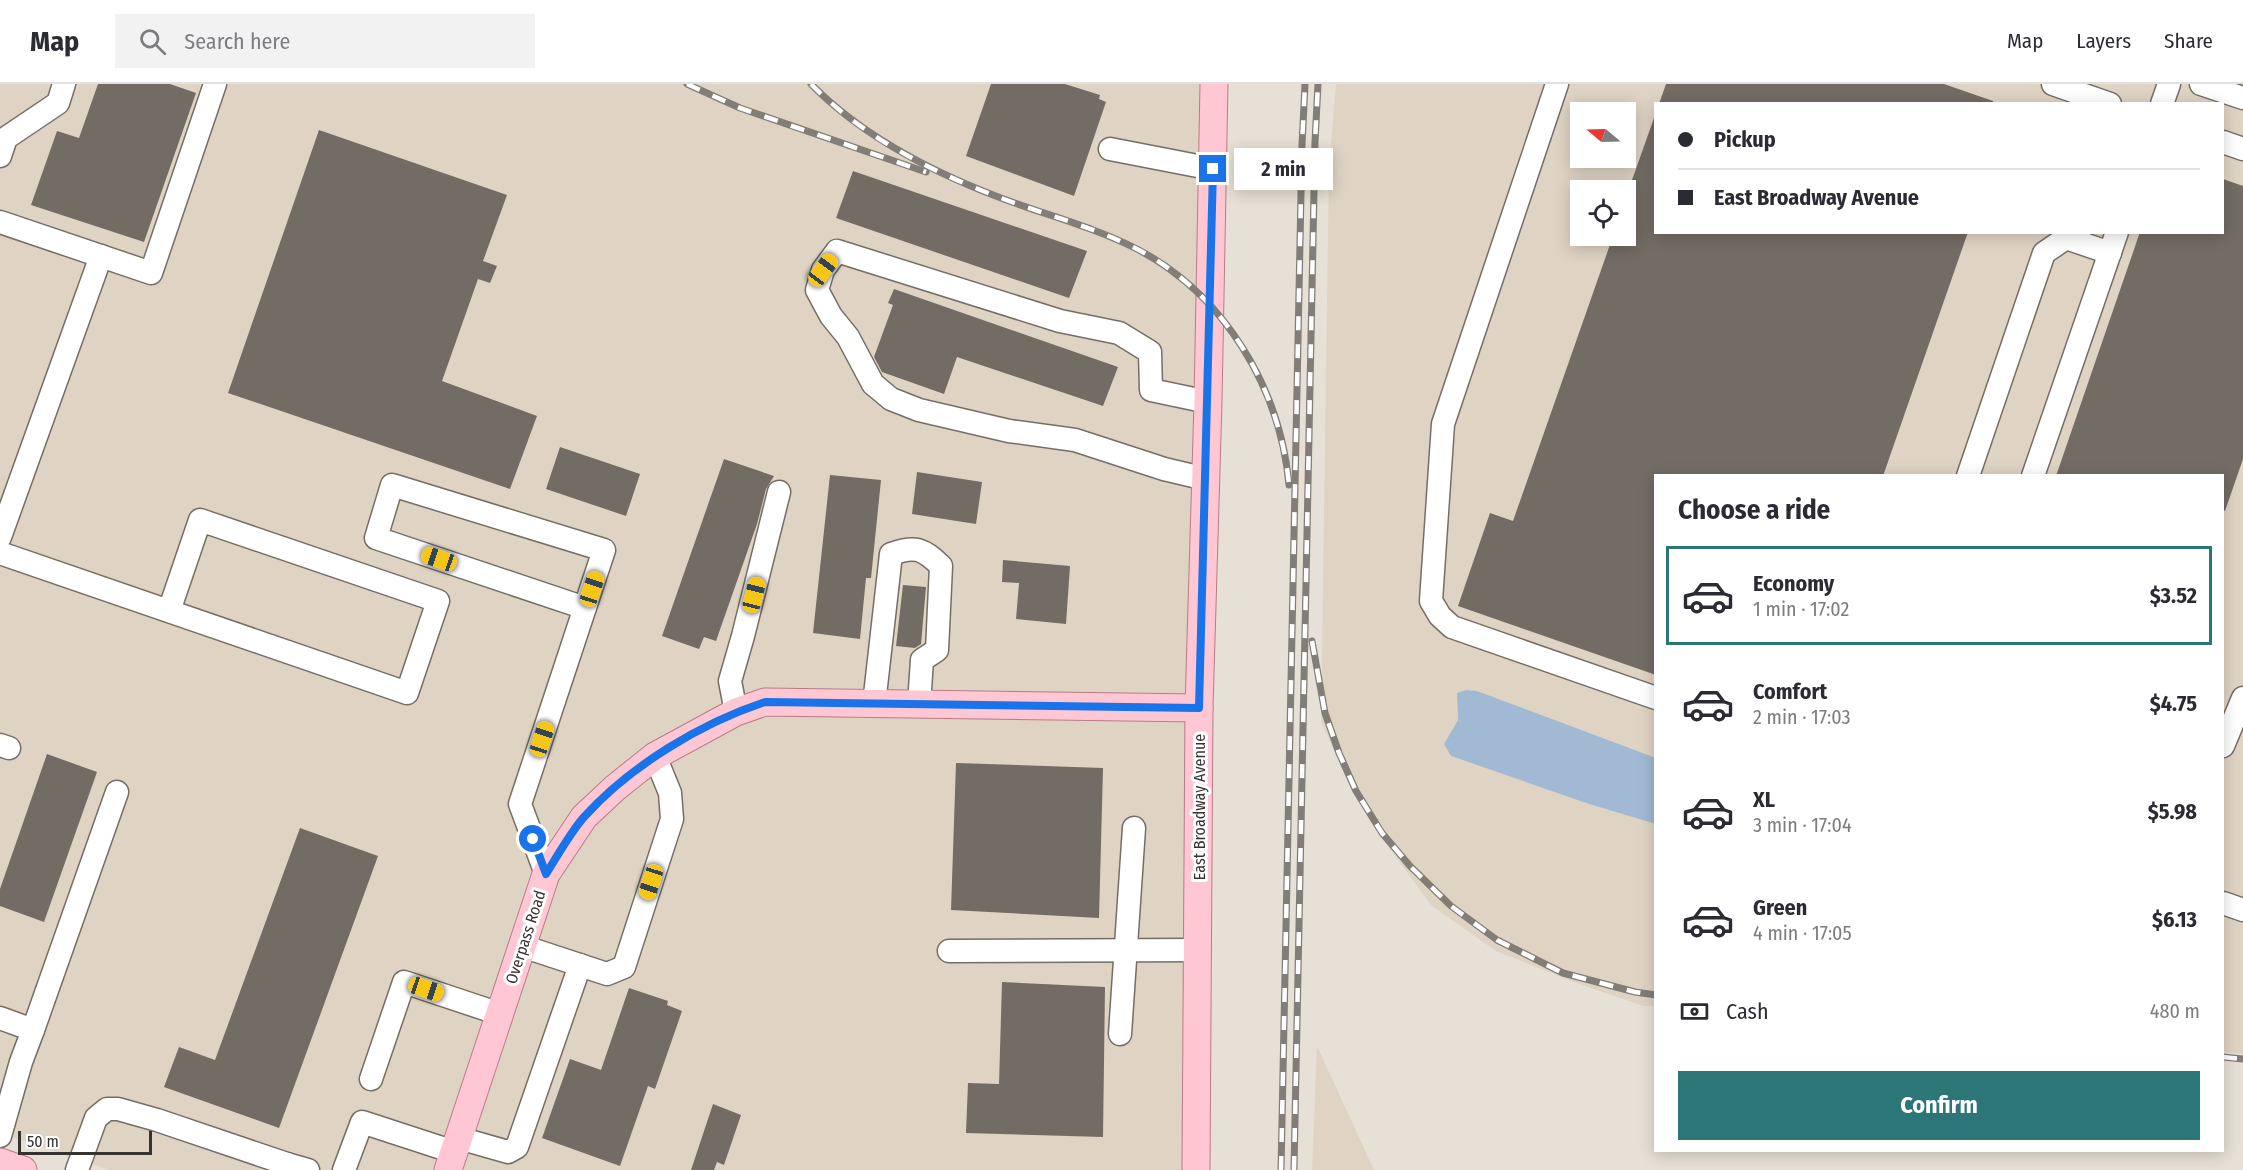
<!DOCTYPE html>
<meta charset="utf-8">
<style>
body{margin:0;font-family:"Fira Sans Condensed",sans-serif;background:#f2f2f3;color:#2b2b33;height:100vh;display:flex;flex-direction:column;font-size:22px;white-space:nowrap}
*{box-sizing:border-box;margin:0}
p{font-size:20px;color:#7c7c81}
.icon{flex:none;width:33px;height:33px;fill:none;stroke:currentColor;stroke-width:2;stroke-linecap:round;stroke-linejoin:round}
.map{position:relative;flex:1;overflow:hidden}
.panel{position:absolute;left:1654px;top:390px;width:570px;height:678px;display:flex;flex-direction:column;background:#fff;border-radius:0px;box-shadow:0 3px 15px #0003}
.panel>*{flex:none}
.top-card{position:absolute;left:1654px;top:18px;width:570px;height:132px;border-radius:0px;box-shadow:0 3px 15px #0003;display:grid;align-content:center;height:132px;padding:0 24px;background:#fff}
.needle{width:39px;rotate:289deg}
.tools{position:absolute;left:1570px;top:18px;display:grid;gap:12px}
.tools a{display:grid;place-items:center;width:66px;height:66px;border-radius:0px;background:#fff;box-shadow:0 3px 15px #0003;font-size:30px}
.scale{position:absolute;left:18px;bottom:15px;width:134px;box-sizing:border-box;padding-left:6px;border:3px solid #36332f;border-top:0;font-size:16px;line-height:21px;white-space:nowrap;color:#36332f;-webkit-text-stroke:4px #fff;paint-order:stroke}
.end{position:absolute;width:27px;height:27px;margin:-14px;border:8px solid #1a73e8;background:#fff;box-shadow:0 0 0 3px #fff}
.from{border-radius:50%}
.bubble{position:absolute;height:42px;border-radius:0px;background:#fff;box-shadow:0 3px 15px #0003;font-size:20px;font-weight:700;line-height:42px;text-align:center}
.car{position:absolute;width:18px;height:36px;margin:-18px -9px;border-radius:8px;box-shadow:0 0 4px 2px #0007;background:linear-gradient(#f5c518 24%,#345 0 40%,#f5c518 0 76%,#345 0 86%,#f5c518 0)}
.top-card b{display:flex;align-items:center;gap:21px;height:57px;font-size:22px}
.top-card b+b{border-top:2px solid #e1e1e2}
.top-card i{width:15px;height:15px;background:#2b2b33}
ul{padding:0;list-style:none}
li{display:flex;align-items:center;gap:18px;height:99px;margin:0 12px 9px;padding:0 12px;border:3px solid transparent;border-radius:0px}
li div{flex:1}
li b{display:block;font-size:22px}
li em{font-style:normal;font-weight:700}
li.active{border-color:#2c7678}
li>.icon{width:54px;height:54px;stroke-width:1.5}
h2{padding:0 24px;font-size:27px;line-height:72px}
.pay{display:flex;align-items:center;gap:15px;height:66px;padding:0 24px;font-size:22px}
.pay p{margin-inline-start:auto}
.cta{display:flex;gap:12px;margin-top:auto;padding:12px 24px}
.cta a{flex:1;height:69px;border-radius:0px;background:#2c7678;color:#fff;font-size:24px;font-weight:700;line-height:69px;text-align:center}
header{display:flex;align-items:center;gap:36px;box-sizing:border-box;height:84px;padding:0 30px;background:#fff;border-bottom:2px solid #e1e1e2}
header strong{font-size:28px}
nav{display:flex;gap:33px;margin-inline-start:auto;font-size:21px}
.search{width:420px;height:54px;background:#f2f2f3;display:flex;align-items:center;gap:15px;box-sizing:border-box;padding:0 21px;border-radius:0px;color:#7c7c81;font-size:22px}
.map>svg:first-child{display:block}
</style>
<header>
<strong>Map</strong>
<div class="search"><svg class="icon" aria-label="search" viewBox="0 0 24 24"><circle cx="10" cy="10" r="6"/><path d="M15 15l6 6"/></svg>Search here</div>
<nav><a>Map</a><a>Layers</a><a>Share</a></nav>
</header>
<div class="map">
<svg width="2243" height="1086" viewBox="0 0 2243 1086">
<rect width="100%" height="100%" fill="#e7e0d6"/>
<g fill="#dfd3c3" fill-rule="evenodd">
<polygon points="0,0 1203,0 1189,614 764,609 575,728 438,1086 110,1086 0,1049"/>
<path d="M1336,0H2243V970L2223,968V392H1656V674L1477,607L1466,606L1457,610L1458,636L1444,660L1451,672L1589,720L1656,740V922H1643L1574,898L1496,867L1431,821L1383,755L1340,679L1321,638L1329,84ZM1656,20H2223V148H1656ZM1581,28H1626V74H1581ZM1581,106H1626V152H1581Z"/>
<polygon points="767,628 1189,633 1186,1086 459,1086 555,794 592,739 623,711 697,659"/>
<polygon points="1317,962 1374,1086 1312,1086"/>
</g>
<polygon fill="#a1b9d2" points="1466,606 1477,607 1656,674 1656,740 1589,720 1451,672 1444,660 1458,636 1457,609"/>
<g fill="#736c64">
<polygon points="98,0 170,0 196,9 144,158 31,121 57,47 79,54"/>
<polygon points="991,0 1065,0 1100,11 1099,15 1106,18 1074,112 966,72"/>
<polygon points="1666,0 1944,0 1993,17 1993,20 1659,20"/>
<polygon points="1654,34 1656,34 1656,148 1968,148 1883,392 1656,392 1656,591 1458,522 1490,429 1513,437 1613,152 1626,152 1626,113"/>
<polygon points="319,46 507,111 483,177 497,182 490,199 478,195 442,297 537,332 510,405 228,309"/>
<polygon points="853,87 1087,167 1069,214 836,134"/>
<polygon points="2223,95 2243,102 2243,375 2225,427 2223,426 2223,392 2056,392 2140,148 2223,148"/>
<polygon points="894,205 1118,283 1103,322 957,273 944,310 882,288 874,273 893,221 888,219"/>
<polygon points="560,363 640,390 626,432 546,405"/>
<polygon points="724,375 774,392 766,405 757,440 716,557 704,553 699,565 662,552"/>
<polygon points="917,388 982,398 976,440 912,430"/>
<polygon points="830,391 881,396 871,494 866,494 860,555 813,549"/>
<polygon points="1003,476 1070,482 1066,540 1016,535 1019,499 1002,498"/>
<polygon points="903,501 926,503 921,560 915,564 896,562"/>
<polygon points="47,670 97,688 44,838 0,822 0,805"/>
<polygon points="956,679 1103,684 1099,834 951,826"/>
<polygon points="300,744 378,772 279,1044 164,1003 179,963 215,976"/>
<polygon points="1002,898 1105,903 1103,1053 966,1049 968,999 999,1000"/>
<polygon points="629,904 668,917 667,921 682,927 655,1005 648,1002 620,1082 542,1054 570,975 601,986"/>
<polygon points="713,1020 741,1031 724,1081 717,1078 714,1086 691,1086"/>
</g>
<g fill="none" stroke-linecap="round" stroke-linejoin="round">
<defs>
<g id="minor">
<polyline points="1557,0 1443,340 1431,517 1440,532 1452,543 1656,614"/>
<polyline points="2053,0 2110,20"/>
<polyline points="2201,0 2243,14"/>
<polyline points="2162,20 2169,0"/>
<polyline points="2223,58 2243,65"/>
<polyline points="1110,65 1213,85"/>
<polyline points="0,72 6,54 58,19 64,0"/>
<polyline points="0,138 151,189 215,0"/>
<polyline points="1968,392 2044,169 2066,154 2110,169"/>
<polyline points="2033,392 2117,148"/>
<polyline points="1206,395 1164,385 1075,356 1009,347 919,326 891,315 873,300 848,253 831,232 817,206 823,186 837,167 1060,237 1119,249 1150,268 1151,306 1208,318"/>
<polyline points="0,453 101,172"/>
<polyline points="0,469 407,609 438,517 200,436 169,527"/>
<path d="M874,620L891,470C916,461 923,465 941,482L937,566L922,576L919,620"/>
<polyline points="736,628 730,597 743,552 779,408"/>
<polyline points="0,661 9,664"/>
<polyline points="2223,662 2243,614"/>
<polyline points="546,790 520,720 604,466 392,401 376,454 585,524"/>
<polyline points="2223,819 2243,826"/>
<polyline points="522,862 607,890 624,883 672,735 670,709 655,672"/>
<polyline points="949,867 1198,866"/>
<polyline points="0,934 33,946 21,978 0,1052"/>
<polyline points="33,946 117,708"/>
<polyline points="1120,950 1134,744"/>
<polyline points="371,995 404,898 500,930"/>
<polyline points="459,1054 508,1068 517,1063 580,881"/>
<polyline points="77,1086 96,1034 107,1025 118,1025 157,1036 287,1080"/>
<polyline points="284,1086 287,1080 308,1086"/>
<polyline points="344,1086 362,1038 454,1068"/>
</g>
<g id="major">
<polyline points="0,1078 23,1086"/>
<polyline points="448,1086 546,790 584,733 615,704 655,672 736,628 765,618 1199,624"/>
<polyline points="1196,1086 1199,624 1208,318 1214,0"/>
</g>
</defs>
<use href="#minor" stroke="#746e65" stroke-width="25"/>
<use href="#major" stroke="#b97b87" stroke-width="29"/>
<use href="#minor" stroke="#fff" stroke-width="22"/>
<use href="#major" stroke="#ffc7d3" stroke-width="27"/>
<defs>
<g id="rail">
<polyline points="687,0 740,24 926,88"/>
<path d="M811,0C863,53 932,88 1001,114C1046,131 1094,143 1137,165C1225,211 1280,304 1289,401"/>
<polyline points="1312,557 1325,629 1339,669 1356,707 1382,749 1410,782 1451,822 1497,856 1563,889 1635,908 1656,911"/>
<polyline points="2223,973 2243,975"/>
<polyline points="1281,1086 1302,61 1305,0"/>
<polyline points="1294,1086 1315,58 1318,0"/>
</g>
</defs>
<use href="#rail" stroke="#827d77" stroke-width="7"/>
<use href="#rail" stroke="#fff" stroke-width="4.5" stroke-dasharray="14" stroke-linecap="butt"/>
</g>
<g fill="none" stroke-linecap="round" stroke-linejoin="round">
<path stroke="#1a73e8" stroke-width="8" d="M533,755L546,790C558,771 570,749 584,733C630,682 701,639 765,618L1199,624L1213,85"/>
</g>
<g text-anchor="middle" stroke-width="6" stroke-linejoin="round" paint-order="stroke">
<g font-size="16" fill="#36332f" stroke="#fff">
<text transform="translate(1199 723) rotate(-90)" y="6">East Broadway Avenue</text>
<text transform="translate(525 853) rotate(-72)" y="6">Overpass Road</text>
</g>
</g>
</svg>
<div class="tools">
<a><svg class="needle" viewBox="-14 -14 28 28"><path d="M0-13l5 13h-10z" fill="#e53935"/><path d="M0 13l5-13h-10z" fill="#7c7c81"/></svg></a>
<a><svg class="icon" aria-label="locate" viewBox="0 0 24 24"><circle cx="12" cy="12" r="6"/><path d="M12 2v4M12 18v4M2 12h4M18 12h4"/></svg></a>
</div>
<div class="scale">50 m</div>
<i class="end from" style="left:533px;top:755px"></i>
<i class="end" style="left:1213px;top:85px"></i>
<div class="bubble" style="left:1234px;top:64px;width:99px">2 min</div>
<i class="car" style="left:823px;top:186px;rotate:37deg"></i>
<i class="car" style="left:439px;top:475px;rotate:289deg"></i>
<i class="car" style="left:592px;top:505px;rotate:18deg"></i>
<i class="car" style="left:754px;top:511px;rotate:14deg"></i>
<i class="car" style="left:542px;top:655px;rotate:18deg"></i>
<i class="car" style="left:651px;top:798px;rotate:198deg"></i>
<i class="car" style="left:426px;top:905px;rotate:109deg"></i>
<div class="top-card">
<b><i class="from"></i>Pickup</b>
<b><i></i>East Broadway Avenue</b>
</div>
<section class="panel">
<h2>Choose a ride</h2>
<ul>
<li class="active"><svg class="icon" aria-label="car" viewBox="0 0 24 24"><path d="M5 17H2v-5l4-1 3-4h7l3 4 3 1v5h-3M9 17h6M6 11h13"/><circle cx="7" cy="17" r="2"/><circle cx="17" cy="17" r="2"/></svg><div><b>Economy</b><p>1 min · 17:02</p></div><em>$3.52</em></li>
<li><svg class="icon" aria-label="car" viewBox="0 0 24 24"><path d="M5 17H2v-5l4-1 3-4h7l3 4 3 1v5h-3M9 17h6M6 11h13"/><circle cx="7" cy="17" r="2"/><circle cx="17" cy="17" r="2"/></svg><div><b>Comfort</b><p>2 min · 17:03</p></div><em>$4.75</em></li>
<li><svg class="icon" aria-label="car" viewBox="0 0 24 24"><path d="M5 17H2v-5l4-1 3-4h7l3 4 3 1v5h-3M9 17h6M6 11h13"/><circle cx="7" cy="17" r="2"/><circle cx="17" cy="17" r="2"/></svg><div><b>XL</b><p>3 min · 17:04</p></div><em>$5.98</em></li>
<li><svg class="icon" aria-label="car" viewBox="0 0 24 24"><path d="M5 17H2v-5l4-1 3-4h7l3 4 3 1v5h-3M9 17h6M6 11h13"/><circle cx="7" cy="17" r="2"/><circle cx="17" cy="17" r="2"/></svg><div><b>Green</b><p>4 min · 17:05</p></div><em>$6.13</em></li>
</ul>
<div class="pay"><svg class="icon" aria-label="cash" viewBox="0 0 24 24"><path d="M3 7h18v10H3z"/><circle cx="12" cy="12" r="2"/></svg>Cash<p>480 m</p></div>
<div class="cta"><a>Confirm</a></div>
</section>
</div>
